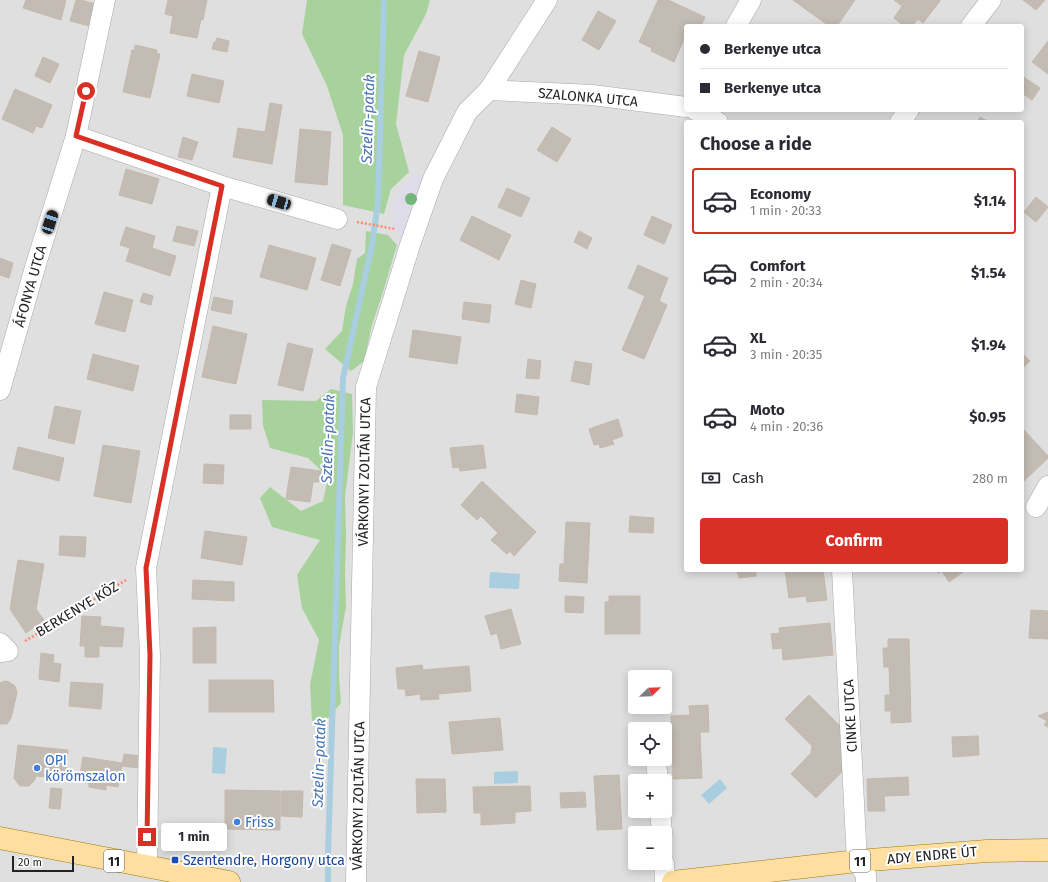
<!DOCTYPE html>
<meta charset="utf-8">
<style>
body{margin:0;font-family:"Fira Sans",sans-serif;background:#f2f2f3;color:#2b2b33;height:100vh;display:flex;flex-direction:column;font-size:15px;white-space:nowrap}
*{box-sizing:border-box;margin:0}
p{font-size:13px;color:#7c7c81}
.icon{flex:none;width:22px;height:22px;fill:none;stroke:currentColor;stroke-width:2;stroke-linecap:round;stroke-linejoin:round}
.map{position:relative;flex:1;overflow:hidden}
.drawer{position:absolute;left:684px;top:120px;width:340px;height:452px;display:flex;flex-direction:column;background:#fff;border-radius:4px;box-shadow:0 2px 10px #0003}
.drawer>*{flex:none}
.top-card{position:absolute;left:684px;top:24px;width:340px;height:88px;border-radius:4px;box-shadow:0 2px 10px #0003;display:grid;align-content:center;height:88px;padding:0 16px;background:#fff}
.needle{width:26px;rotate:67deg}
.buttons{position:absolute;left:628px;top:670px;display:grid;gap:8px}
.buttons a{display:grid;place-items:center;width:44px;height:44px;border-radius:4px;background:#fff;box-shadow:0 2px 10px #0003;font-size:20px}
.scale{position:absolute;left:12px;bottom:10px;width:62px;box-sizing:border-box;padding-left:4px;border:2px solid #222;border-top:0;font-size:11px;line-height:14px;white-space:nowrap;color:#222;-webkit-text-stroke:3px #fff;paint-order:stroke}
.end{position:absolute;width:18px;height:18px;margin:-9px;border:5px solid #d93025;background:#fff;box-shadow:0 0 0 2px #fff}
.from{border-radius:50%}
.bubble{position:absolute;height:28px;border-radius:4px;background:#fff;box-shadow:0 2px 10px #0003;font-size:13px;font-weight:700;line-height:28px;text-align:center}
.car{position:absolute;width:12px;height:24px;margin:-12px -6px;border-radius:5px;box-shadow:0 0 3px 1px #0007;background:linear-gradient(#222 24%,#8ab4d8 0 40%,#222 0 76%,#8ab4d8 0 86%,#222 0)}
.top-card b{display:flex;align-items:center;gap:14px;height:38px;font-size:15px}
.top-card b+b{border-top:1px solid #e1e1e2}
.top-card i{width:10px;height:10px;background:#2b2b33}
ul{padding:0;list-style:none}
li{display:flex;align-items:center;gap:12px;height:66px;margin:0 8px 6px;padding:0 8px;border:2px solid transparent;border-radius:4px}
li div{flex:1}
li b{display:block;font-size:15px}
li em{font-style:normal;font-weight:700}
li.current{border-color:#d93025}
li>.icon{width:36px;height:36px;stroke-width:1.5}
h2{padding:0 16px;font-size:18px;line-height:48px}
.pay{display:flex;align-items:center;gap:10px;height:44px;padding:0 16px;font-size:15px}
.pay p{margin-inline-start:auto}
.cta{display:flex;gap:8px;margin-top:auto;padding:8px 16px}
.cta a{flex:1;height:46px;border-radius:4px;background:#d93025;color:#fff;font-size:16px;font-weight:700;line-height:46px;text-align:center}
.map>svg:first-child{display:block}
</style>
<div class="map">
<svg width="1048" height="882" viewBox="0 0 1048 882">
<rect width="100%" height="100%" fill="#f2f0e9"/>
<path fill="#e0dfdf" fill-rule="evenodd" d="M0,0H1048V882H0ZM686,26H1022V110H686ZM686,122H1022V570H686ZM635,677H665V707H635ZM635,729H665V759H635ZM635,781H665V811H635ZM635,833H665V863H635Z"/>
<g fill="#a7d29c">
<polygon points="307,0 430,0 426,14 404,55 396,124 409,172 391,189 384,214 343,205 343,135 327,86 302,34"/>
<polygon points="366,231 388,235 397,245 382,295 372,325 364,361 351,371 325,349 342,331 346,306 353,284 357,259 365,253"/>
<polygon points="331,389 352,394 353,432 345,497 346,535 345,574 346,607 339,646 339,677 341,703 322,725 312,722 310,685 319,640 302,608 297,575 320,540 272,527 260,498 270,487 301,511 323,501 328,477 308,458 270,448 263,425 262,400 316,401"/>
</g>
<polygon fill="#dedce8" points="425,174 410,245 400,235 395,229 393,217 394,203 401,189 408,181 416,176"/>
<g fill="#a8cee0">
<polygon points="490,572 520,574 519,589 489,588"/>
<polygon points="213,747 227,748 225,774 212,773"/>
<polygon points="518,771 518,783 494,784 494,772"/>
<polygon points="720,779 727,788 709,804 701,795"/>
</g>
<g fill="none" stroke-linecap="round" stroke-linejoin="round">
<polyline stroke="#a8cee0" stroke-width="6" points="328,882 328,854 343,378 372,245 378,202 384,0"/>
</g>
<g fill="#c3bcb4" stroke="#c5b8aa">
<polygon points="26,0 66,0 61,20 23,8"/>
<polygon points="76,0 81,0 96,4 90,26 70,21"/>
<polygon points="168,0 207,0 203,20 201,19 197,38 170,33 173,16 165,14"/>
<polygon points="658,0 668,0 705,17 701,26 686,26 686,40 684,39 674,62 651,51 652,48 639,42"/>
<polygon points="793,0 855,0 837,26 829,26"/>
<polygon points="894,0 939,0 940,1 923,23 918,19 912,26 904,26 894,18 902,6"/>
<polygon points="1023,0 1045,0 1036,10"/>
<polygon points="598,11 616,21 599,50 582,40"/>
<polygon points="217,38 229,41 227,52 212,49 214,42 216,42"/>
<polygon points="1048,41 1048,74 1032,62"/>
<polygon points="135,45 157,50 156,53 160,54 150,98 123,92 132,50 135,50"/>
<polygon points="419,51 440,57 428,102 406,96"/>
<polygon points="43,57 59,64 50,83 35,76"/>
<polygon points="192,74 224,81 219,103 187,96"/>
<polygon points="1022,76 1040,88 1032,100 1022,93"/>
<polygon points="15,89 52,105 42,128 36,126 33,133 2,119"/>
<polygon points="270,103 282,105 272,164 233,157 238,128 265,132"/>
<polygon points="980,117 989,122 977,122"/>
<polygon points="552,127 571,139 557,162 537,150"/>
<polygon points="300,129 331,132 327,185 295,182"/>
<polygon points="183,137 198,142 192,160 178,157"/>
<polygon points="126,169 159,179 152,204 119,195"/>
<polygon points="507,188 530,198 521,217 498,207"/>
<polygon points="1036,197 1048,207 1036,222 1024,212"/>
<polygon points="472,216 511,235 499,260 460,240"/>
<polygon points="652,216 672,225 664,244 644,235"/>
<polygon points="177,226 198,231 194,246 173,241"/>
<polygon points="126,227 155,236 152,248 176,256 170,276 126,261 130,248 120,245"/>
<polygon points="579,231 592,238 587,249 574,242"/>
<polygon points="332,244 351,250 340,286 321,280"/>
<polygon points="269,245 316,258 307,290 260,277"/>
<polygon points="0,258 13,263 9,278 0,275"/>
<polygon points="638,265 668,278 659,301 667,305 644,359 622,350 645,296 628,288"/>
<polygon points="521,280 536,284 531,308 515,304"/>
<polygon points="104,292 133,300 125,332 95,324"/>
<polygon points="143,293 153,296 151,305 140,302"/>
<polygon points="214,297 233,301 231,314 211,310"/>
<polygon points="464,302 491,305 489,323 462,319"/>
<polygon points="213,326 247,334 236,384 202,377"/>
<polygon points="413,330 461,337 457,364 409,357"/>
<polygon points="288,343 313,349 303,391 278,385"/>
<polygon points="1022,353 1030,361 1022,369"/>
<polygon points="93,354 139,366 133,391 87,379"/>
<polygon points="528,359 541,361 539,379 526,378"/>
<polygon points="575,361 592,364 589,385 571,381"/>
<polygon points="517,394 539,397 537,415 515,412"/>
<polygon points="55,406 81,411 74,444 48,438"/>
<rect x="230" y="415" width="21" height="14"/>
<polygon points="618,419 623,436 612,440 614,444 600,448 599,444 594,445 589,429"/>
<polygon points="1024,430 1048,456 1048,458 1023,482 1022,432"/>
<polygon points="103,445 140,451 131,503 94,496"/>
<polygon points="483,445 486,468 460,471 459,467 453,468 450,448"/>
<polygon points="18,447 64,458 59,481 13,469"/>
<polygon points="204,464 224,465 223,484 203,483"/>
<polygon points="291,467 321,471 319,482 313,482 310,502 286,499"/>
<polygon points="482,481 536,532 514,556 510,551 507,554 491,540 498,533 481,516 477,520 461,505"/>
<polygon points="630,516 654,518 653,533 629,532"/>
<polygon points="566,522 590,523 587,583 559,581 560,564 564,564"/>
<polygon points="205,531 247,537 242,565 201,558"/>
<polygon points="60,536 86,537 85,557 59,555"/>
<polygon points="18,560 44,564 36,609 44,620 26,633 10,609"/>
<polygon points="737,570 756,570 756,576 739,578"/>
<polygon points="785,570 823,570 827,600 807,602 806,596 789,598"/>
<polygon points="935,570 966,570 949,582 942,571 938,573"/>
<polygon points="193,580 234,582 234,601 192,599"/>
<polygon points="565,596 584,597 583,613 565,612"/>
<polygon points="609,596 640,596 640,634 605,634 605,602 609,602"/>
<polygon points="511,609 521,644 501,649 497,633 491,635 485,616"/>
<polygon points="1031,610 1048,611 1048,639 1029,638"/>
<polygon points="82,616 101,617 100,626 124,628 122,647 99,646 99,657 85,657 85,646 80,646"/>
<polygon points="830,623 833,655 783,660 782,648 773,649 771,634 780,633 779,628"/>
<polygon points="216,627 216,663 193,663 193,628"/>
<polygon points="888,639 909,639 911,722 891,723 891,711 885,711 885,695 890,695 889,667 884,667 883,648 888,648"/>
<polygon points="41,653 54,655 53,663 61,664 59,682 39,679"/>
<polygon points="422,665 423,670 469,666 471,691 438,694 439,699 421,700 420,694 406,696 405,689 398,689 396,668"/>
<polygon points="209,680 273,680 274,712 209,712"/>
<polygon points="5,681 9,682 15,686 17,693 11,718 7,724 0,724 0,683"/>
<polygon points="71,682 103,684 101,709 69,706"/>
<polygon points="809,695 847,733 848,766 816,798 791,774 811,753 812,746 785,719"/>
<polygon points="708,705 709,732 700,732 702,778 673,779 671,716 690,715 689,706"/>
<polygon points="1048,712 1048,727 1044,725 1047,721 1038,716"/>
<polygon points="500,718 503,750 452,754 449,722"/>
<polygon points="978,736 979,755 953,757 952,737"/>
<polygon points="18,745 68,750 65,779 36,776 34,781 29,786 20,786 14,778"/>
<polygon points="124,754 141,756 139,768 122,766"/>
<polygon points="83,757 122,763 118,787 106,785 106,790 89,787 89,783 79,781"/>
<polygon points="619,775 622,829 597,830 594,776"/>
<polygon points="908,777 909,795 884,796 885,811 868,811 867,779"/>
<polygon points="416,779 445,779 446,812 417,813"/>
<polygon points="530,786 531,811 515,812 515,823 481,825 481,813 474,813 473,787"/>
<polygon points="51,788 62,789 60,809 49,808"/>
<polygon points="225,790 280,791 280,830 225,829"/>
<polygon points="281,791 303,791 302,817 281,816"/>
<polygon points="585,792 586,807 561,808 560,793"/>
</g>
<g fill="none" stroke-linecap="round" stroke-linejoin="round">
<defs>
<g id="minor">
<polyline points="105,0 76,136 222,186 337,219"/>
<polyline points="736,26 751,0"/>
<polyline points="971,26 991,0"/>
<polyline points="489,90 592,95 686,107"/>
<polyline points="695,110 718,122"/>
<polyline points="900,122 909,110"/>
<polyline points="0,390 36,264 76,136"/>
<polyline points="1036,507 1048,486"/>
<polyline points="842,570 857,861 866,875 866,882"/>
<polyline points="0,643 8,651 0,652"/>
<polyline points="656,762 658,781"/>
<polyline points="660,811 662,833"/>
<polyline points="664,863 665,882"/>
<polyline points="147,867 150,655 146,568 222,186"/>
<polyline points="356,882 366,387 410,245 433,179 467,112 489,90 547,0"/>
</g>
<g id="major">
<polyline points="0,838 229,882"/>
<polyline points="673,882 857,861 987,851 1048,850"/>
</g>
</defs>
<use href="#minor" stroke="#a9a9a9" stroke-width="21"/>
<use href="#major" stroke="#a07a00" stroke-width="23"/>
<g stroke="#fe8a6e" stroke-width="2.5" stroke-dasharray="2 2" stroke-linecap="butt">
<polyline points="357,222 395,229"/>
<polyline points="25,641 126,580"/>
</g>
<use href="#minor" stroke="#fff" stroke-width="20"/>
<use href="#major" stroke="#fedfa1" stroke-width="22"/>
</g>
<circle fill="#72b67a" cx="411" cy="199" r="6"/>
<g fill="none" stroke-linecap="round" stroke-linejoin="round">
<polyline stroke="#d93025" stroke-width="5" points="86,91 76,136 222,186 146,568 150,655 147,837"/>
</g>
<g fill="#3f7fe0" stroke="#fff" stroke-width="1.5">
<circle cx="37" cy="768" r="4"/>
<circle cx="237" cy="822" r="4"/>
</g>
<rect fill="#1a4fb4" stroke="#fff" stroke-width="1.5" x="171" y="856" width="8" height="8" rx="2"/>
<g text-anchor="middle" stroke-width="4" stroke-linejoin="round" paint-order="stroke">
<g fill="#fff" stroke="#646464" stroke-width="1">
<rect x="104" y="850" width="20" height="22" rx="3"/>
<rect x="850" y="850" width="20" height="22" rx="3"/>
</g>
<g font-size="13" font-weight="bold" fill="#222">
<text x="114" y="866">11</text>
<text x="860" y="866">11</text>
</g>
<g font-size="14" fill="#222" stroke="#fff">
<text transform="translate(588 97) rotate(5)" y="5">SZALONKA UTCA</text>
<text transform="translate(30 286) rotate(-74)" y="5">ÁFONYA UTCA</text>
<text transform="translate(364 472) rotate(-89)" y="5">VÁRKONYI ZOLTÁN UTCA</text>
<text transform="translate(77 609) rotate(-31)" y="5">BERKENYE KÖZ</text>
<text transform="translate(850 716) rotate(-93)" y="5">CINKE UTCA</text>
<text transform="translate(358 796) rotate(-89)" y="5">VÁRKONYI ZOLTÁN UTCA</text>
<text transform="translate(932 855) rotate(-5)" y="5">ADY ENDRE ÚT</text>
</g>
<g font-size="14" fill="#366cbe" stroke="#fff" text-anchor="start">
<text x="45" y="765">OPI<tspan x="45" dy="16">körömszalon</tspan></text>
<text x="245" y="827">Friss</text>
</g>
<g font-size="14" fill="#164399" stroke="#fff" text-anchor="start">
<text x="183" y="865">Szentendre, Horgony utca</text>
</g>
<g font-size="15" font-style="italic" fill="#4a76b6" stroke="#fff">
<text transform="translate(368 119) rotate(-88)" y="5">Sztelin-patak</text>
<text transform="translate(328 439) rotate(-88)" y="5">Sztelin-patak</text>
<text transform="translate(319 763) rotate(-88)" y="5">Sztelin-patak</text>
</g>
</g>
</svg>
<div class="buttons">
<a><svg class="needle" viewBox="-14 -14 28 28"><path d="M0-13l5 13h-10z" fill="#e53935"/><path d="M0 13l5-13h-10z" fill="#7c7c81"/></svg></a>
<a><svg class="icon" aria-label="locate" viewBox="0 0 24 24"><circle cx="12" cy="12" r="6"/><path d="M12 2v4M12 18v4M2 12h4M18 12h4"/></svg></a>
<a>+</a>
<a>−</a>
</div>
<div class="scale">20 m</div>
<i class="end from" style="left:86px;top:91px"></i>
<i class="end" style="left:147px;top:837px"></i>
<div class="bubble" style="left:161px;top:823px;width:66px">1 min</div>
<i class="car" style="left:279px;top:202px;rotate:286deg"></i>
<i class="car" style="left:50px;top:222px;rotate:18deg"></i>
<div class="top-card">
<b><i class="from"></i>Berkenye utca</b>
<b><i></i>Berkenye utca</b>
</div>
<section class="drawer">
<h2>Choose a ride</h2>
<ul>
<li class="current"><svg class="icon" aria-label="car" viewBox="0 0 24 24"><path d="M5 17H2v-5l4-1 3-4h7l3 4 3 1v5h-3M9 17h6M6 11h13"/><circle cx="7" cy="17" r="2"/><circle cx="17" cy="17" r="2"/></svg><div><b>Economy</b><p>1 min · 20:33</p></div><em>$1.14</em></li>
<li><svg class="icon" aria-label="car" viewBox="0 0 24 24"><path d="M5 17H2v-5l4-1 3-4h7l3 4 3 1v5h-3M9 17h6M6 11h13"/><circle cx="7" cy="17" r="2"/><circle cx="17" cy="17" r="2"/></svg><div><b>Comfort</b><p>2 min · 20:34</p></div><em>$1.54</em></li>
<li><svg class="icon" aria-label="car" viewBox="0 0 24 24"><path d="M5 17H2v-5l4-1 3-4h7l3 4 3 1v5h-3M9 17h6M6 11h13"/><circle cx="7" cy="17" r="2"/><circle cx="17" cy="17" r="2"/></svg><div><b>XL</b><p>3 min · 20:35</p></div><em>$1.94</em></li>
<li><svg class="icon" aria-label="car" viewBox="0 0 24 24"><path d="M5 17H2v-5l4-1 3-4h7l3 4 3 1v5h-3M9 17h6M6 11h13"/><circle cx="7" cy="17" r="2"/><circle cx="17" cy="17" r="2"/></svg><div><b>Moto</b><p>4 min · 20:36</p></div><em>$0.95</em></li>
</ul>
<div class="pay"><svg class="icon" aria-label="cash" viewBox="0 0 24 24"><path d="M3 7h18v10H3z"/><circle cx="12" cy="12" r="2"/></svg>Cash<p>280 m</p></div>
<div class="cta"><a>Confirm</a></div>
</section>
</div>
